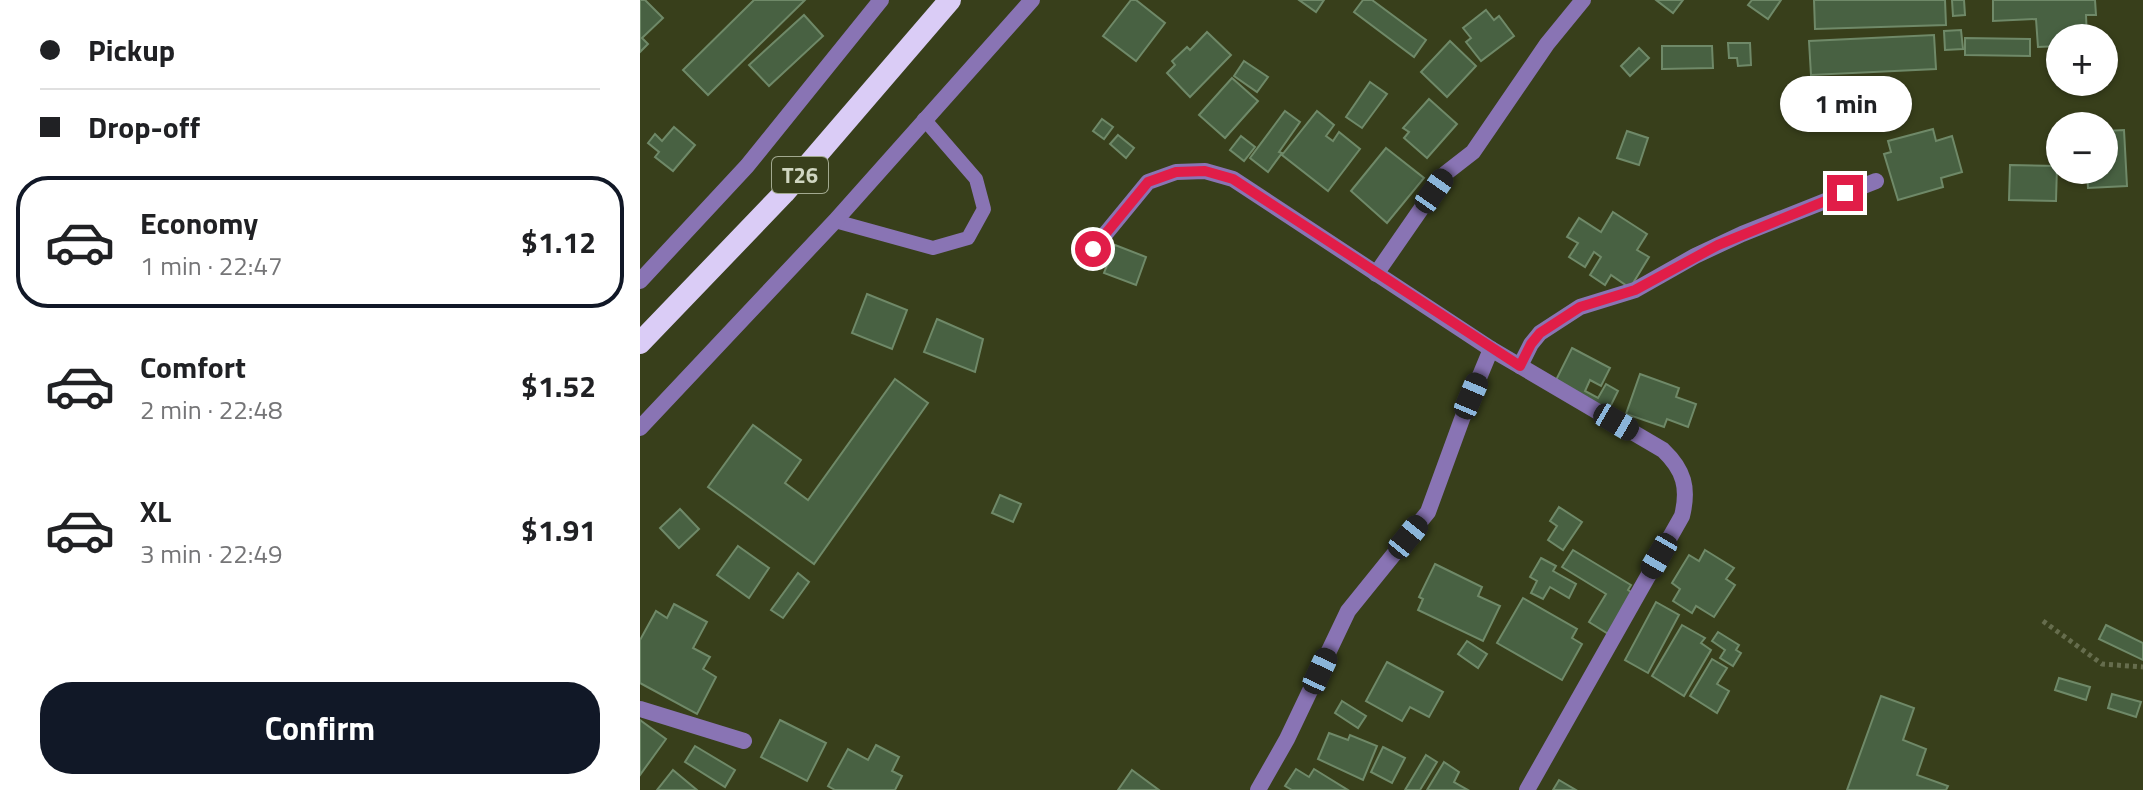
<!DOCTYPE html>
<meta charset="utf-8">
<style>
body{margin:0;font-family:"Titillium Web",sans-serif;background:#f6f6f6;color:#202124;height:100vh;display:flex;flex-direction:column;font-size:30px;white-space:nowrap}
*{box-sizing:border-box;margin:0}
p{font-size:26px;color:#757577}
.icon{flex:none;width:44px;height:44px;fill:none;stroke:currentColor;stroke-width:2;stroke-linecap:round;stroke-linejoin:round}
.map{position:relative;flex:1;overflow:hidden}
.drawer{display:flex;flex-direction:column;background:#fff;width:640px}
.drawer>*{flex:none}
.guide{display:grid;align-content:center;height:176px;padding:0 40px;background:#fff}
.buttons{position:absolute;left:1406px;top:24px;display:grid;gap:16px}
.buttons a{display:grid;place-items:center;width:72px;height:72px;border-radius:50%;background:#fff;box-shadow:0 2px 6px #0004;font-size:40px}
.end{position:absolute;width:36px;height:36px;margin:-18px;border:10px solid #e11d48;background:#fff;box-shadow:0 0 0 4px #fff}
.from{border-radius:50%}
.bubble{position:absolute;height:56px;border-radius:28px;background:#fff;box-shadow:0 2px 6px #0004;font-size:26px;font-weight:700;line-height:56px;text-align:center}
.car{position:absolute;width:24px;height:48px;margin:-24px -12px;border-radius:10px;box-shadow:0 0 6px 2px #0007;background:linear-gradient(#222 24%,#8ab4d8 0 40%,#222 0 76%,#8ab4d8 0 86%,#222 0)}
.guide b{display:flex;align-items:center;gap:28px;height:76px;font-size:30px}
.guide b+b{border-top:2px solid #e0e0e0}
.guide i{width:20px;height:20px;background:#202124}
ul{padding:0;list-style:none}
li{display:flex;align-items:center;gap:24px;height:132px;margin:0 16px 12px;padding:0 24px;border:4px solid transparent;border-radius:32px}
li div{flex:1}
li b{display:block;font-size:30px}
li em{font-style:normal;font-weight:700}
li.current{border-color:#111827}
li>.icon{width:72px;height:72px;stroke-width:1.5}
.primary-button{display:flex;gap:16px;margin-top:auto;padding:16px 40px}
.primary-button a{flex:1;height:92px;border-radius:32px;background:#111827;color:#fff;font-size:32px;font-weight:700;line-height:92px;text-align:center}
main{display:flex;flex:1;min-height:0}
.map>svg:first-child{display:block}
</style>
<main>
<section class="drawer">
<div class="guide">
<b><i class="from"></i>Pickup</b>
<b><i></i>Drop-off</b>
</div>
<ul>
<li class="current"><svg class="icon" aria-label="car" viewBox="0 0 24 24"><path d="M5 17H2v-5l4-1 3-4h7l3 4 3 1v5h-3M9 17h6M6 11h13"/><circle cx="7" cy="17" r="2"/><circle cx="17" cy="17" r="2"/></svg><div><b>Economy</b><p>1 min · 22:47</p></div><em>$1.12</em></li>
<li><svg class="icon" aria-label="car" viewBox="0 0 24 24"><path d="M5 17H2v-5l4-1 3-4h7l3 4 3 1v5h-3M9 17h6M6 11h13"/><circle cx="7" cy="17" r="2"/><circle cx="17" cy="17" r="2"/></svg><div><b>Comfort</b><p>2 min · 22:48</p></div><em>$1.52</em></li>
<li><svg class="icon" aria-label="car" viewBox="0 0 24 24"><path d="M5 17H2v-5l4-1 3-4h7l3 4 3 1v5h-3M9 17h6M6 11h13"/><circle cx="7" cy="17" r="2"/><circle cx="17" cy="17" r="2"/></svg><div><b>XL</b><p>3 min · 22:49</p></div><em>$1.91</em></li>
</ul>
<div class="primary-button"><a>Confirm</a></div>
</section>
<div class="map">
<svg width="1503" height="790" viewBox="0 0 1503 790">
<rect width="100%" height="100%" fill="#383f1b"/>
<g fill="#486142" stroke="#6f8968" stroke-width="2">
<polygon points="0,0 5,0 23,18 2,38 8,44 0,52"/>
<polygon points="114,0 165,0 68,95 43,70"/>
<polygon points="491,0 496,0 525,23 496,61 463,36"/>
<polygon points="659,0 684,0 676,12"/>
<polygon points="723,0 732,0 786,40 774,57 714,12"/>
<polygon points="1016,0 1043,0 1033,13"/>
<polygon points="1112,0 1141,0 1128,19 1108,5"/>
<polygon points="1174,0 1305,0 1306,25 1175,29"/>
<polygon points="1312,0 1324,0 1325,15 1313,16"/>
<polygon points="1353,0 1455,0 1456,15 1446,15 1447,38 1420,38 1420,46 1398,47 1396,19 1353,21"/>
<polygon points="846,10 854,20 859,16 874,36 841,61 826,42 831,38 823,28"/>
<polygon points="164,15 183,36 129,86 109,65"/>
<polygon points="1321,30 1323,49 1305,50 1304,31"/>
<polygon points="567,32 591,55 550,97 527,73 535,65 532,61 547,47 550,50"/>
<polygon points="1294,35 1296,69 1171,75 1169,41"/>
<polygon points="1325,38 1390,39 1390,56 1325,55"/>
<polygon points="810,41 836,66 807,97 781,72"/>
<polygon points="1088,43 1110,43 1111,65 1098,66 1097,58 1089,58"/>
<polygon points="1022,46 1072,46 1073,68 1022,69"/>
<polygon points="999,48 1009,58 990,76 981,66"/>
<polygon points="604,61 628,77 617,92 594,76"/>
<polygon points="592,78 618,101 585,138 559,115"/>
<polygon points="730,82 747,94 722,128 706,117"/>
<polygon points="789,99 817,124 787,158 764,138 769,132 763,128"/>
<polygon points="645,111 660,122 639,152 642,153 628,172 610,158"/>
<polygon points="677,111 694,125 686,136 693,141 699,132 720,149 688,191 642,155"/>
<polygon points="462,119 473,127 464,139 453,131"/>
<polygon points="34,127 55,145 33,171 15,157 19,152 8,143 15,134 22,141"/>
<polygon points="1293,129 1296,141 1312,136 1322,172 1301,178 1303,187 1258,200 1244,154 1251,152 1248,141"/>
<polygon points="1484,130 1487,186 1448,188 1447,170 1464,170 1464,131"/>
<polygon points="987,131 1008,138 999,165 977,158"/>
<polygon points="478,135 494,148 486,158 470,144"/>
<polygon points="601,136 615,147 604,161 590,150"/>
<polygon points="746,148 784,178 747,223 711,191"/>
<polygon points="1370,165 1417,166 1416,201 1369,200"/>
<polygon points="973,212 1007,234 997,250 1009,257 990,288 971,275 965,285 950,275 961,257 954,252 945,267 929,257 938,243 927,237 939,218 961,232"/>
<polygon points="475,245 506,257 496,285 464,273"/>
<polygon points="227,294 267,310 252,349 212,333"/>
<polygon points="297,319 343,339 335,372 284,352"/>
<polygon points="932,348 970,368 961,386 950,380 945,391 958,398 966,384 978,391 967,413 915,382"/>
<polygon points="1000,374 1039,388 1036,397 1056,404 1048,427 1027,419 1024,427 986,414"/>
<polygon points="255,379 288,403 174,564 68,487 113,425 161,460 145,483 168,500"/>
<polygon points="360,495 381,504 373,522 352,513"/>
<polygon points="919,507 942,522 923,550 908,540 917,526 910,521"/>
<polygon points="40,509 59,529 39,548 20,528"/>
<polygon points="98,546 129,568 109,598 77,575"/>
<polygon points="933,550 991,585 988,590 994,594 970,635 949,622 966,594 922,567"/>
<polygon points="1065,550 1094,568 1086,579 1095,585 1074,617 1056,606 1052,613 1033,601 1040,589 1032,583 1049,555 1059,561"/>
<polygon points="901,558 916,566 913,571 936,584 929,598 910,587 903,599 891,593 897,581 890,577"/>
<polygon points="795,564 842,587 838,596 860,606 843,641 778,610 783,599 779,597"/>
<polygon points="158,573 169,582 143,618 131,610"/>
<polygon points="883,598 937,629 932,638 942,644 922,680 857,643"/>
<polygon points="1016,602 1039,615 1008,673 985,660"/>
<polygon points="34,604 67,622 53,648 70,657 63,669 76,677 57,714 0,683 0,640 16,611 27,618"/>
<polygon points="1042,625 1065,638 1061,643 1071,650 1044,696 1012,676"/>
<polygon points="1466,625 1503,643 1503,660 1459,639"/>
<polygon points="1078,632 1099,645 1096,650 1101,653 1093,666 1080,658 1085,650 1072,641"/>
<polygon points="827,641 847,654 838,668 818,654"/>
<polygon points="1072,659 1087,668 1077,684 1089,691 1077,713 1050,696"/>
<polygon points="747,662 803,692 789,717 770,707 762,721 726,701"/>
<polygon points="1419,678 1450,687 1446,700 1415,690"/>
<polygon points="1472,694 1501,702 1496,717 1468,708"/>
<polygon points="1241,696 1274,708 1263,740 1286,749 1277,775 1308,786 1306,790 1207,790"/>
<polygon points="702,701 726,716 718,728 695,713"/>
<polygon points="0,720 26,739 0,775"/>
<polygon points="140,720 186,743 167,781 121,757"/>
<polygon points="689,733 708,740 710,735 737,746 723,780 678,759"/>
<polygon points="236,745 259,757 252,771 262,776 255,790 195,790 188,786 208,749 228,760"/>
<polygon points="55,746 95,770 85,787 45,762"/>
<polygon points="743,747 765,758 752,783 731,772"/>
<polygon points="786,755 797,762 780,790 765,790"/>
<polygon points="804,762 819,772 814,782 828,790 787,790"/>
<polygon points="656,769 669,777 674,769 708,790 652,790 645,786"/>
<polygon points="33,770 57,790 17,790"/>
<polygon points="492,770 519,790 478,790"/>
<polygon points="919,780 936,790 913,790"/>
</g>
<g fill="none" stroke-linecap="round" stroke-linejoin="round">
<polyline stroke="#666d4d" stroke-width="5" stroke-dasharray="4 4" stroke-linecap="butt" points="1403,621 1462,664 1503,667"/>
<polyline stroke="#8974b4" stroke-width="14" points="195,221 293,248 328,238 344,209 336,179 284,119"/>
<g stroke="#8974b4" stroke-width="16">
<path d="M453,249L508,182L536,172L565,171L593,179L851,349L1023,450C1044,470 1049,488 1042,516L887,790"/>
<polyline points="736,274 806,173 833,152 907,44 943,0"/>
<polyline points="0,281 107,166 241,0"/>
<polyline points="880,366 891,344 900,333 940,307 995,290 1055,256 1102,234 1236,181"/>
<polyline points="0,428 195,221 392,0"/>
<polyline points="0,709 104,741"/>
<polyline points="618,790 647,739 708,611 788,512 822,419 851,349"/>
</g>
<polyline stroke="#daccf6" stroke-width="22" points="0,343 144,193 310,0"/>
</g>
<g fill="none" stroke-linecap="round" stroke-linejoin="round">
<polyline stroke="#e11d48" stroke-width="10" points="453,249 508,182 536,172 565,171 593,179 880,366 891,344 900,333 940,307 995,290 1078,245 1205,193"/>
</g>
<g text-anchor="middle" stroke-width="6" stroke-linejoin="round" paint-order="stroke">
<rect fill="#383f1b" stroke="#a2a98f" stroke-width="2" x="132" y="157" width="56" height="36" rx="6"/>
<g font-size="22" font-weight="bold" fill="#d0d6c1">
<text x="160" y="183">T26</text>
</g>
</g>
</svg>
<div class="buttons">
<a>+</a>
<a>−</a>
</div>
<i class="end from" style="left:453px;top:249px"></i>
<i class="end" style="left:1205px;top:193px"></i>
<div class="bubble" style="left:1140px;top:76px;width:132px">1 min</div>
<i class="car" style="left:794px;top:191px;rotate:35deg"></i>
<i class="car" style="left:831px;top:396px;rotate:23deg"></i>
<i class="car" style="left:976px;top:422px;rotate:120deg"></i>
<i class="car" style="left:768px;top:537px;rotate:39deg"></i>
<i class="car" style="left:1019px;top:556px;rotate:210deg"></i>
<i class="car" style="left:680px;top:671px;rotate:25deg"></i>
</div>
</main>
